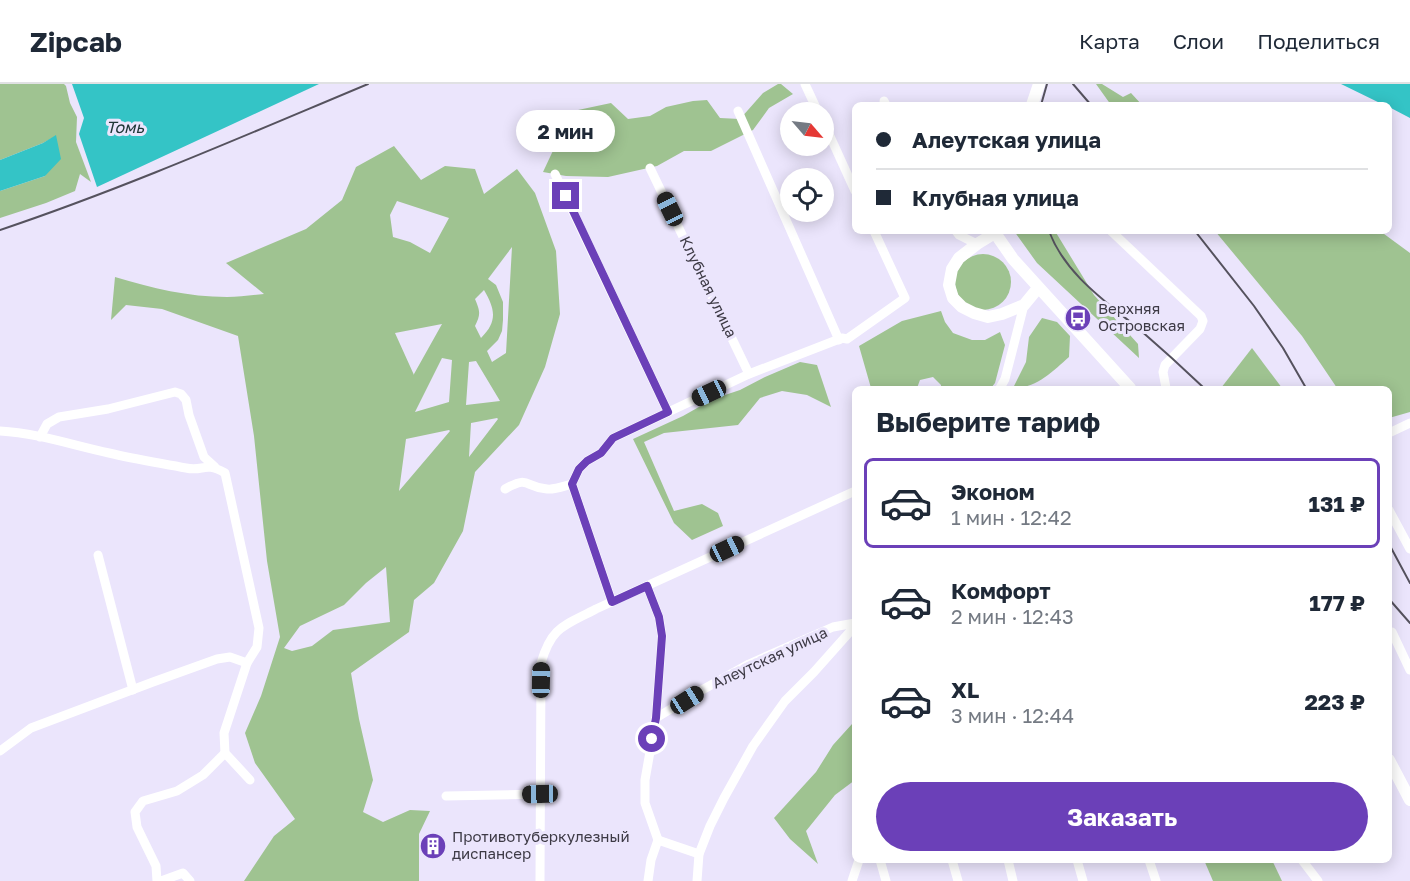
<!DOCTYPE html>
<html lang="ru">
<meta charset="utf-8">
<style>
body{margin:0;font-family:"Golos Text",sans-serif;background:#f2f2f3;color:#1f2937;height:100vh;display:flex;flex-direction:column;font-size:22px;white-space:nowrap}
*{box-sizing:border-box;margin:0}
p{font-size:20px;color:#747a83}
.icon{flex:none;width:33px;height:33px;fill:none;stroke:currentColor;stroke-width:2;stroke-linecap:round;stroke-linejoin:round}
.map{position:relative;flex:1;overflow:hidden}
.side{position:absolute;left:852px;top:302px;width:540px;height:477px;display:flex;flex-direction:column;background:#fff;border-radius:9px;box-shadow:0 3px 15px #0003}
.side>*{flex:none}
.guide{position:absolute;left:852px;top:18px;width:540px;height:132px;border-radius:9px;box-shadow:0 3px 15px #0003;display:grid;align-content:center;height:132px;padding:0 24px;background:#fff}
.needle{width:39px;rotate:118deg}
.controls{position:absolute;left:780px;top:18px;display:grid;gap:12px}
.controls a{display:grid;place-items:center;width:54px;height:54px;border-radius:50%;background:#fff;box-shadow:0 3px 15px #0003;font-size:30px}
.end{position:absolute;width:27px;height:27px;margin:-14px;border:8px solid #6b40b8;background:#fff;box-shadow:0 0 0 3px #fff}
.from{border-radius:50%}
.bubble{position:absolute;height:42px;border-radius:21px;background:#fff;box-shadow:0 3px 15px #0003;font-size:20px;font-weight:700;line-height:42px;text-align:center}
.car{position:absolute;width:18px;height:36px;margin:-18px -9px;border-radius:8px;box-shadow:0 0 4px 2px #0007;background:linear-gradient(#222 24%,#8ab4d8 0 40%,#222 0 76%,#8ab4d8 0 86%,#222 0)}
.guide b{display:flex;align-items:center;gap:21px;height:57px;font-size:22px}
.guide b+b{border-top:2px solid #e0e1e3}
.guide i{width:15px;height:15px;background:#1f2937}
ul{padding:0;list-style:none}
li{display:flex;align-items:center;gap:18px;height:90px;margin:0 12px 9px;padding:0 12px;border:3px solid transparent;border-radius:9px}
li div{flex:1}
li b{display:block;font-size:22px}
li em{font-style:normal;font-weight:700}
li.current{border-color:#6b40b8}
li>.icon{width:54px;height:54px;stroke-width:1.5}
h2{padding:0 24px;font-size:27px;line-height:72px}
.button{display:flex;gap:12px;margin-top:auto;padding:12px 24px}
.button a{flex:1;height:69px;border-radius:36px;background:#6b40b8;color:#fff;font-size:24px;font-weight:700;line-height:69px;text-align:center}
header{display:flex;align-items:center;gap:36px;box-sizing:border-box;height:84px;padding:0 30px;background:#fff;border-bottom:2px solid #e0e1e3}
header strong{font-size:28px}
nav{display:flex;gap:33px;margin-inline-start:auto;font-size:21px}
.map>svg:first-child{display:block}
</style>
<header>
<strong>Zipcab</strong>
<nav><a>Карта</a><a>Слои</a><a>Поделиться</a></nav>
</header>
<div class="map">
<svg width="1410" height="797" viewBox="0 0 1410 797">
<rect width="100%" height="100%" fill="#ebe5fc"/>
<g fill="#9fc391" fill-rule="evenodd">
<polygon points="0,0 64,0 66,2 70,19 77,33 76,58 91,98 80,90 75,107 46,119 0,134 0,107 45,92 56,52 43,59 0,76"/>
<polygon points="778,0 781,0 793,10 769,24 753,46 711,67 684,67 657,82 608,93 566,92 543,88 558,56 578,26 611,19 628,35 650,32 666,23 693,17 707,16 720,34 740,35 763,9"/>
<polygon points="1096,0 1102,0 1123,13 1131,9 1142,21 1111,21"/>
<path d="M394,62L421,96L445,82L475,85L484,110L517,85L535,109L556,167L560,230L545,283L519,341L475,388L463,447L434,499L414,516L409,548L351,589L359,635L373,696L363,728L383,738L410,726L430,727L419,750V797H244L274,752L295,735L255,679L245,649L261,612L280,553L267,477L254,352L238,252L162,225L126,221L111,236L115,193C152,204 188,213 227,213C239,213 252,211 264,210L226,179L306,145L342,116L356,83ZM397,117L449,134L430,169L410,158L393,153L390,131ZM512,163L506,269L492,278L487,267L498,256L502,247L503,236V218L496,201L488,195ZM484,206C495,225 498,237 481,254L475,242C481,230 480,227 475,215ZM442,240L414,290V291L395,249ZM442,274L452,276L449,318L415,328ZM476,277L500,317L466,321L469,278ZM497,334L498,335L469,373L471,339ZM449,346L450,347L399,407L406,355ZM386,483L390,538L333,546L312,562L292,567L284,564L300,542L344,521L366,499Z"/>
<polygon points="1014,147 1055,147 1094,211 1138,260 1139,274 1037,179"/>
<polygon points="1215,147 1380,147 1410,169 1410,328 1389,334 1389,304 1337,304 1302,252"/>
<circle cx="983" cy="198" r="28"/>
<polygon points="941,227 945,238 953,249 972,256 985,256 1000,248 1005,261 995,299 991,304 941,304 941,301 933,293 920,296 917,304 911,303 907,304 871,304 859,262 902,237"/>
<path d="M1042,234L1057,238L1070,252L1069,273C1053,287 1036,305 1013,304L1026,278L1029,253Z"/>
<polygon points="1252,264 1282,304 1221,304"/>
<polygon points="800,278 817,281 831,323 807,311 782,307 760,314 738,341 664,349 644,358 674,427 702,420 718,429 723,442 692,456 674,439 633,355 683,332 713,315 740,306 765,293"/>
<polygon points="852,640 855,640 855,696 835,711 806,747 818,780 790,755 774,734 816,688 833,661"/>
<polygon points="1204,776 1272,776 1282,797 1213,797"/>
</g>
<g fill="#34c4c6">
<polygon points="72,0 319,0 97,103 79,50 84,34"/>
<polygon points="1341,0 1410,0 1410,34 1389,23 1389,21 1384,21"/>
<polygon points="56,51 61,75 45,92 0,107 0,76 43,59"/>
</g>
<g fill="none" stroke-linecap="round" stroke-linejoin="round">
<g stroke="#fff" stroke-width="9">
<polyline points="805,0 818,28"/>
<polyline points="884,17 886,21"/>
<polyline points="738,27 839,256"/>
<polyline points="824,39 855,107"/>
<polyline points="650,84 749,290"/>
<polyline points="555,90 668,328"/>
<polyline points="956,147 959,151 977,160"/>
<polyline points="1111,147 1201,232 1203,237 1200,245 1165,281 1163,288 1166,304"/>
<polyline points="1000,304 1005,295 1024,221"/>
<path d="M0,347C37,349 72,361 109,369C134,375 160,379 186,384C204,388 204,377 225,389L259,544L257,563L247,579L224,649L225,669L250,696"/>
<polyline points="1389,349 1410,339"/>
<polyline points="40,353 47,340 59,333 108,325 175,308 181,310 186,316 189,331 204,373 215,383"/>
<polyline points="572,400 579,385 587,377 601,369 613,354 749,290 842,254 847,255 905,214 874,147"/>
<polyline points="572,400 612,518"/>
<path d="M505,405C530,391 524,403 547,405C555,406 564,402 572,400"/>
<polyline points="1389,426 1410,465"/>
<polyline points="98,471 133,606"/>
<polyline points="647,502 659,533 662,552 656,634"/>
<polyline points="1392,548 1410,586"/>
<polyline points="0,667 31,644 153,598 217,575 230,573 247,579"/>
<polyline points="446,712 540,710"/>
<polyline points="658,756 699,770"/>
<polyline points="880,776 886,797"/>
<polyline points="952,776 958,797"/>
<polyline points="1008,776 1013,797"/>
<polyline points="1077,776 1083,797"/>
<polyline points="1149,776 1156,797"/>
<polyline points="1302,776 1318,797"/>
<polyline points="157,797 156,782 137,743 135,728 143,717 177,707 203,691 225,669"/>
<polyline points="161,797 183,789 190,797"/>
<path d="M540,797L541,579C552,542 564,542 596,525L855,407"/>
<polyline points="648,797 651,776 658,756 645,719 645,696 656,634 702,606 749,580 833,543 855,539"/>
<polyline points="697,797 699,770 710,742 724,714 753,662 785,617 814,588 855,542"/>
<polyline points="852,797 859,776"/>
</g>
<g stroke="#fff" stroke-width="12">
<polyline points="1032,21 1039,0"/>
<polyline points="995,147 995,149 977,160 959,174 952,185 949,201 953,214 962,223 974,229 988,233 1002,230 1024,221 1038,204"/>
<polyline points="995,149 1013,175 1130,304"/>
<polyline points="1389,676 1410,716"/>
</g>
<g stroke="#55525e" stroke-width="2">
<polyline points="1073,0 1091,21"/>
<polyline points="1041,21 1047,0"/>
<path d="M0,146C125,104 246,51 368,0"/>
<path d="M1049,147C1065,190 1105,217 1139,245C1161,264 1183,284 1204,304"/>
<polyline points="1195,147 1254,222 1283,264 1306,304"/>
<polyline points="1389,460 1410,499"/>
<polyline points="1389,515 1410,539"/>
</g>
</g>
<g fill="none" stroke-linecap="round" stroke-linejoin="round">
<polyline stroke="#6b40b8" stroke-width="8" points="566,112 668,328 613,354 601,369 587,377 579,385 572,400 612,518 647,502 659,533 662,552 656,634 652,655"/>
</g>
<defs>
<symbol id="bus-disc" viewBox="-11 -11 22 22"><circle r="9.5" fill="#6b40b8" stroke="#ebe5fc"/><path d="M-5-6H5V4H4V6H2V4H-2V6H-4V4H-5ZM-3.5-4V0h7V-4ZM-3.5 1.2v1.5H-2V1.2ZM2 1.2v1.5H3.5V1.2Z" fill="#fff"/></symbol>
<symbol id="building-disc" viewBox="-11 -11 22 22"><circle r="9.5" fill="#6b40b8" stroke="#ebe5fc"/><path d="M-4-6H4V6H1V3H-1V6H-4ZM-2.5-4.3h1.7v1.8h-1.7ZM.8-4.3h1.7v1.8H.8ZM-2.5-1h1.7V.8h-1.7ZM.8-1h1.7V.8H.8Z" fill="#fff"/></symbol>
</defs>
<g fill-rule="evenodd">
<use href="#bus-disc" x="1063" y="219" width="30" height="30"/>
<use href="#building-disc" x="418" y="747" width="30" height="30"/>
</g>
<g text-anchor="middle" stroke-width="6" stroke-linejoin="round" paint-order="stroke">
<g font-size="15" fill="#3d3a45" stroke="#ebe5fc">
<text transform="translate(708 203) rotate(64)" y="5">Клубная улица</text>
<text transform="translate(770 574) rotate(-25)" y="5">Алеутская улица</text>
</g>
<g font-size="15" fill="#3d3a45" stroke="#ebe5fc" text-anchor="start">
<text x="1098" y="230">Верхняя<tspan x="1098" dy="17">Островская</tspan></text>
<text x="452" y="758">Противотуберкулезный<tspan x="452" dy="17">диспансер</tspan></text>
</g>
<g font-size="16" font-style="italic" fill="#203738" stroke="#ebe5fc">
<text x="125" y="49">Томь</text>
</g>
</g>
</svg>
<div class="controls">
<a><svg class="needle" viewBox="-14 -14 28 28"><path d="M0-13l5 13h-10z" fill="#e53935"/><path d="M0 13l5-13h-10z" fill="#747a83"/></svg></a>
<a><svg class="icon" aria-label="locate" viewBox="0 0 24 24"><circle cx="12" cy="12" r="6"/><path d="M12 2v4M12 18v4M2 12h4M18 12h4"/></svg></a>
</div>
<i class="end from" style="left:652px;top:655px"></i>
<i class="end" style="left:566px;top:112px"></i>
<div class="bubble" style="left:516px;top:26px;width:99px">2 мин</div>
<i class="car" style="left:670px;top:125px;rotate:334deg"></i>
<i class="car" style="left:709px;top:309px;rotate:245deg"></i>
<i class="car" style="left:727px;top:465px;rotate:65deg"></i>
<i class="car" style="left:541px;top:596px;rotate:1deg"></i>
<i class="car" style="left:687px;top:616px;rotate:58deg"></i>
<i class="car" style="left:540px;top:710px;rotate:269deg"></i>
<div class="guide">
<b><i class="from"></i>Алеутская улица</b>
<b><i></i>Клубная улица</b>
</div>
<section class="side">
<h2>Выберите тариф</h2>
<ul>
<li class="current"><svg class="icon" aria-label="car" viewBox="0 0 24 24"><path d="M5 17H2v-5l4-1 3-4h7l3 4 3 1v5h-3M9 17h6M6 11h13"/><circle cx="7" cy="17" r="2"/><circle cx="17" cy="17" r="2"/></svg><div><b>Эконом</b><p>1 мин · 12:42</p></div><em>131 ₽</em></li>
<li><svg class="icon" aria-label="car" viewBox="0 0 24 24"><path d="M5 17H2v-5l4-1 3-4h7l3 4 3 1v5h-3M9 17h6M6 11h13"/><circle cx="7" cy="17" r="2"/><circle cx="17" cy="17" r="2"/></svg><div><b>Комфорт</b><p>2 мин · 12:43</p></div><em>177 ₽</em></li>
<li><svg class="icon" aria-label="car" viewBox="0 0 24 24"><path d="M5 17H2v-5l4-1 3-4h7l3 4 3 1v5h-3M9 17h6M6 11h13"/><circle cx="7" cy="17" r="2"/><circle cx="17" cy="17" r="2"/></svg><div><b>XL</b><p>3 мин · 12:44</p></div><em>223 ₽</em></li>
</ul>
<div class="button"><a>Заказать</a></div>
</section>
</div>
